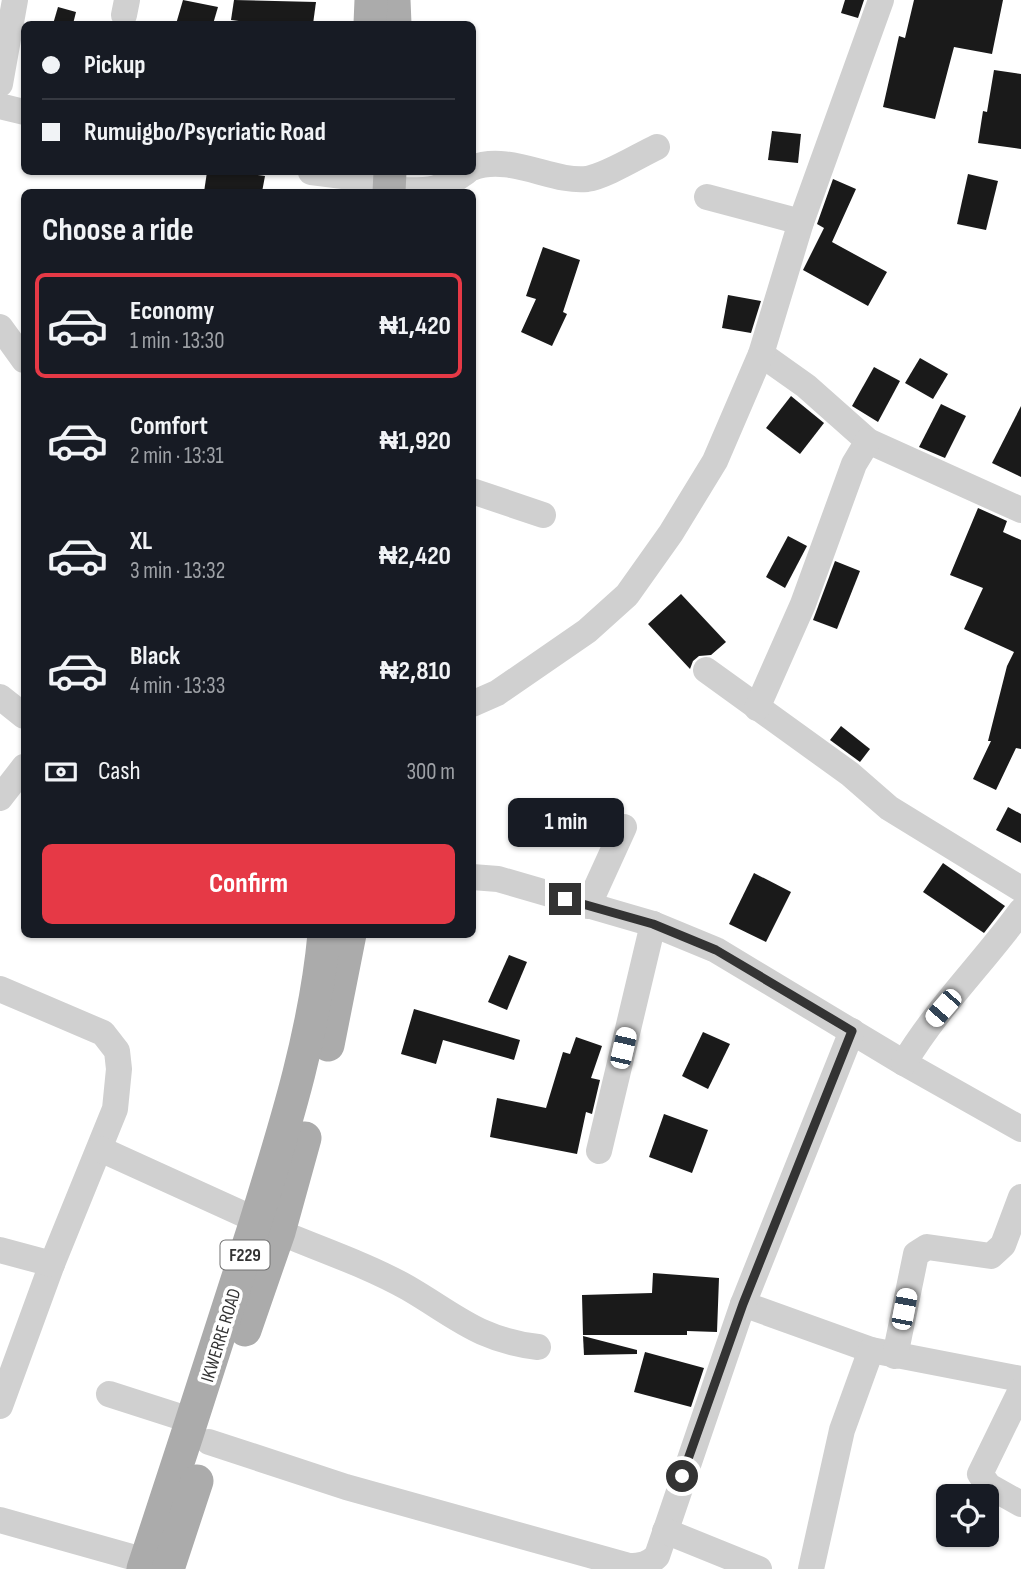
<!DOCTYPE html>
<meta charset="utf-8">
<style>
body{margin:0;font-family:"Sofia Sans Condensed",sans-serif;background:#20242c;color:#f1f3f6;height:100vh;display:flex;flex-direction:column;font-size:26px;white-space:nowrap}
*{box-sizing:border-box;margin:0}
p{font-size:23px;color:#9ea1a6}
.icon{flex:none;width:38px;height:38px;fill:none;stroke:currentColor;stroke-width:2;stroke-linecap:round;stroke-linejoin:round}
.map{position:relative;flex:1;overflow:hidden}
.drawer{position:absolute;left:21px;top:189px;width:455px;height:749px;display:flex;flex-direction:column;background:#171b24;border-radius:10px;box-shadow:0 2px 5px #0004}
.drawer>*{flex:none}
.banner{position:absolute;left:21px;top:21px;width:455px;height:154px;border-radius:10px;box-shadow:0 2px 5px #0004;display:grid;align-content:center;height:154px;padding:0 21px;background:#171b24}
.buttons{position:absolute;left:936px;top:1484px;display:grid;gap:14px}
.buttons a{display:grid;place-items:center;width:63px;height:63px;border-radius:10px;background:#171b24;box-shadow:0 2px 5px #0004;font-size:35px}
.end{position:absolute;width:32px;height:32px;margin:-16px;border:9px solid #333;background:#fff;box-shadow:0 0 0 4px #fff}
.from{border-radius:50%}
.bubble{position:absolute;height:49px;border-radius:10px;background:#171b24;box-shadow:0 2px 5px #0004;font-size:23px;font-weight:700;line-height:49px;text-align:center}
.car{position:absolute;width:21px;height:42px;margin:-21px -10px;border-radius:9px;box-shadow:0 0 5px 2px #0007;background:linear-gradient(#fff 24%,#345 0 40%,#fff 0 76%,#345 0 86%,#fff 0)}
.banner b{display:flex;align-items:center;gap:24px;height:66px;font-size:26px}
.banner b+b{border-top:2px solid #363941}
.banner i{width:18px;height:18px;background:#f1f3f6}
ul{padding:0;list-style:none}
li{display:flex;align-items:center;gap:21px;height:105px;margin:0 14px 10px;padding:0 7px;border:4px solid transparent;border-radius:10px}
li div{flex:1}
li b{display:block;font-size:26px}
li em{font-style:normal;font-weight:700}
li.active{border-color:#e63946}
li>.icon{width:63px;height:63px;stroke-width:1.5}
h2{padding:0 21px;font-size:32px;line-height:84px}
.pay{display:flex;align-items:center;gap:18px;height:77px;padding:0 21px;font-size:26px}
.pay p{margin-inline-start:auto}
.button{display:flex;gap:14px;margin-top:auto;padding:14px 21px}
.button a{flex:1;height:80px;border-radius:10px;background:#e63946;color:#fff;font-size:28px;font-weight:700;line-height:80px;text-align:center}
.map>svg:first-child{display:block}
</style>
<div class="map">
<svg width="1021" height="1569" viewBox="0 0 1021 1569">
<rect width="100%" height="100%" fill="#fff"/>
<g fill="#1a1a1a">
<polygon points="183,0 218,7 213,24 176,24"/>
<polygon points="234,0 316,2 313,24 263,24 231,20"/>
<polygon points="845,0 864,0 858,18 841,13"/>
<polygon points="914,0 1003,0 992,54 954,47 935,119 883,107 899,36 905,38"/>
<polygon points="58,7 76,12 73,24 53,24"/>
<polygon points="994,70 1021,74 1021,149 978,143 983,111 987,112"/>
<polygon points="772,131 801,134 798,163 768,160"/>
<polygon points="207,172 236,172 265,176 262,192 204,192"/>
<polygon points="968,174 998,181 986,230 957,224"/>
<polygon points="833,179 856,189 832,242 887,272 868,306 803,270 824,228 817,224"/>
<polygon points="543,247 580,260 563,312 567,314 552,346 521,332 536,299 526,296"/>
<polygon points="728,295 761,301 751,333 722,328"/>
<polygon points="920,358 948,374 933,399 905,383"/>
<polygon points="874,367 900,381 878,422 852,406"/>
<polygon points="791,396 824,423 800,454 766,428"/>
<polygon points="941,404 966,416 945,458 919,447"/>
<polygon points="1021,406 1021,477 992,463"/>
<polygon points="978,508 1007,521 1003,532 1021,540 1021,749 1016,748 996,790 973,779 991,741 988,741 1007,666 1014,652 964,629 983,588 950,575"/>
<polygon points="788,536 807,546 785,588 766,577"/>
<polygon points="835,561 860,571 837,629 813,620"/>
<polygon points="681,594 726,642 711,655 699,656 693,661 690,669 648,624"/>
<polygon points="841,726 870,749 860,762 830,740"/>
<polygon points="1008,807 1021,814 1021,843 996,830"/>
<polygon points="943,863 1005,906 984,933 923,892"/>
<polygon points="754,873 791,892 766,942 729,924"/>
<polygon points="509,955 527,962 507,1010 488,1002"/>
<polygon points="414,1009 520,1040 514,1060 443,1040 436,1064 401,1054"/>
<polygon points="703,1032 730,1044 708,1089 682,1076"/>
<polygon points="576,1037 602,1046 591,1078 600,1080 592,1114 586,1112 577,1154 490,1137 497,1098 546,1108 563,1052 570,1054"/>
<polygon points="664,1114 708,1130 692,1173 649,1157"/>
<polygon points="653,1273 719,1278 717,1332 687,1331 687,1335 583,1335 582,1295 652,1293"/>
<polygon points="583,1336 637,1350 637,1354 584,1355"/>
<polygon points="645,1352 704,1368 691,1407 634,1392"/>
</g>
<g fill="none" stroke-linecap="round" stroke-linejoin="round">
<g stroke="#d0d0d0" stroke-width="26">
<polyline points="124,15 127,0"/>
<polyline points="0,84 15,0"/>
<polyline points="0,106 24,112"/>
<path d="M472,168C509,153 553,183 587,179C606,176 638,156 657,147"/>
<polyline points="311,172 367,179"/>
<path d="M389,190C425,190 436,194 466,172"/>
<polyline points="707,197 801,222"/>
<polyline points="0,327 24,360"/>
<polyline points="761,354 806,386 868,441 1021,510"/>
<polyline points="472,491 543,515"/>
<polyline points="706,670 850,774 889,808 1021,889"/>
<polyline points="0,697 24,716"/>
<polyline points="472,704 497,693 587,631 627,595 671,533 715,461 761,354 801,222 881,0"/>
<polyline points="757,708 803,604 854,464 868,441"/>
<polyline points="0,798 24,767"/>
<polyline points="472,877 498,879 653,924 716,950 904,1063 1021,1129"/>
<polyline points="588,906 624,827"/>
<polyline points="0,989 103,1033 117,1051 119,1069 115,1109 52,1264 0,1406"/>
<path d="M904,1063C937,1008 983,963 1021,911"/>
<polyline points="100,1149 256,1220"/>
<polyline points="599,1151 653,924"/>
<path d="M279,1232C322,1250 367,1265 408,1288C456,1316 479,1340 538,1347"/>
<polyline points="0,1250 52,1264"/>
<polyline points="743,1304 871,1350 1021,1379"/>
<polyline points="895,1356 916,1254 927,1247 991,1256 1003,1245 1021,1197"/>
<polyline points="1021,1390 980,1474 989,1486 1021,1504"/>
<polyline points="109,1394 193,1421"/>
<path d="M209,1442L346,1487L629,1566C641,1566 649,1564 657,1556L743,1304L852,1031"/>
<polyline points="0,1520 146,1561"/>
<polyline points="665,1531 759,1569"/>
<polyline points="811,1569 842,1430 871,1350"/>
</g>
<g stroke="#ababab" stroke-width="33">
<polyline points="394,0 395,24"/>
<polyline points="370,24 371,0"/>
<polyline points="389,192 390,172"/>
<polyline points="328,1045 350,934"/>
<polyline points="245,1330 279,1232 305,1138"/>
<path d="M143,1569C181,1454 218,1340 255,1224C284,1130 315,1033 324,934"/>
<polyline points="168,1569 197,1481"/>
</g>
</g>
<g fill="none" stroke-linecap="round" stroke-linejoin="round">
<polyline stroke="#333" stroke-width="9" points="565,899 653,924 716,950 852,1031 743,1304 682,1476"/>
</g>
<g text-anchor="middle" stroke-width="7" stroke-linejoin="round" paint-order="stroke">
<rect fill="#fff" stroke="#707070" stroke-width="2" x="220.5" y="1240.5" width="49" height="29" rx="5"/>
<g font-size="18" font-weight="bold" fill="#333">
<text x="245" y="1261">F229</text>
</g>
<g font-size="19" fill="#333" stroke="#fff">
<text transform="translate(220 1335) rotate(-73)" y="7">IKWERRE ROAD</text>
</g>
</g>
</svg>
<div class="buttons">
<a><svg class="icon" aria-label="locate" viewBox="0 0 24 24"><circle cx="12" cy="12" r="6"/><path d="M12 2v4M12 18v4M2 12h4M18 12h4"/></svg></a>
</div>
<i class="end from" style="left:682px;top:1476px"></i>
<i class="end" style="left:565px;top:899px"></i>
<div class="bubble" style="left:508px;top:798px;width:116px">1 min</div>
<i class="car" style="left:943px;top:1008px;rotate:221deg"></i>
<i class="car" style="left:623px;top:1048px;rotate:13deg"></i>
<i class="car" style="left:904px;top:1309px;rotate:11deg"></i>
<div class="banner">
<b><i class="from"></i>Pickup</b>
<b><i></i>Rumuigbo/Psycriatic Road</b>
</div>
<section class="drawer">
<h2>Choose a ride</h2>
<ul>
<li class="active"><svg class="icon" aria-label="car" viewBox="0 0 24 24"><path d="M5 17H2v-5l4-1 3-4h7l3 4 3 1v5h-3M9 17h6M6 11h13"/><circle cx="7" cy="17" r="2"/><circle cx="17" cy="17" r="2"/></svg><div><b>Economy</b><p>1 min · 13:30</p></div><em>₦1,420</em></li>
<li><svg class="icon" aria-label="car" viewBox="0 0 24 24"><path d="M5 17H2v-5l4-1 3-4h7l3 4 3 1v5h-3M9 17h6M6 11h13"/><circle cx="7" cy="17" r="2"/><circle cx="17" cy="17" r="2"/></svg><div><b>Comfort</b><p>2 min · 13:31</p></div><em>₦1,920</em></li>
<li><svg class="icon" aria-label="car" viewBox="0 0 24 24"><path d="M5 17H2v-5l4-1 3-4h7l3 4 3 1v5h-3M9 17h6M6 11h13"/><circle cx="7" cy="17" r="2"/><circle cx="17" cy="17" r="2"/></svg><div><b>XL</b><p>3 min · 13:32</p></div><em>₦2,420</em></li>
<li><svg class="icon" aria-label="car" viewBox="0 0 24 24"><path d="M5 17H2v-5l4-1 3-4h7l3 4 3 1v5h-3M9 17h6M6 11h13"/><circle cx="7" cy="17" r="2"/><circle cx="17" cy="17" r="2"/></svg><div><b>Black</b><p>4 min · 13:33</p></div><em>₦2,810</em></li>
</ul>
<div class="pay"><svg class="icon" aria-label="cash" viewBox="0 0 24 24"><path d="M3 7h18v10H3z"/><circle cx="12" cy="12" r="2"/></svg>Cash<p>300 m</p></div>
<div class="button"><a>Confirm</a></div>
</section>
</div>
